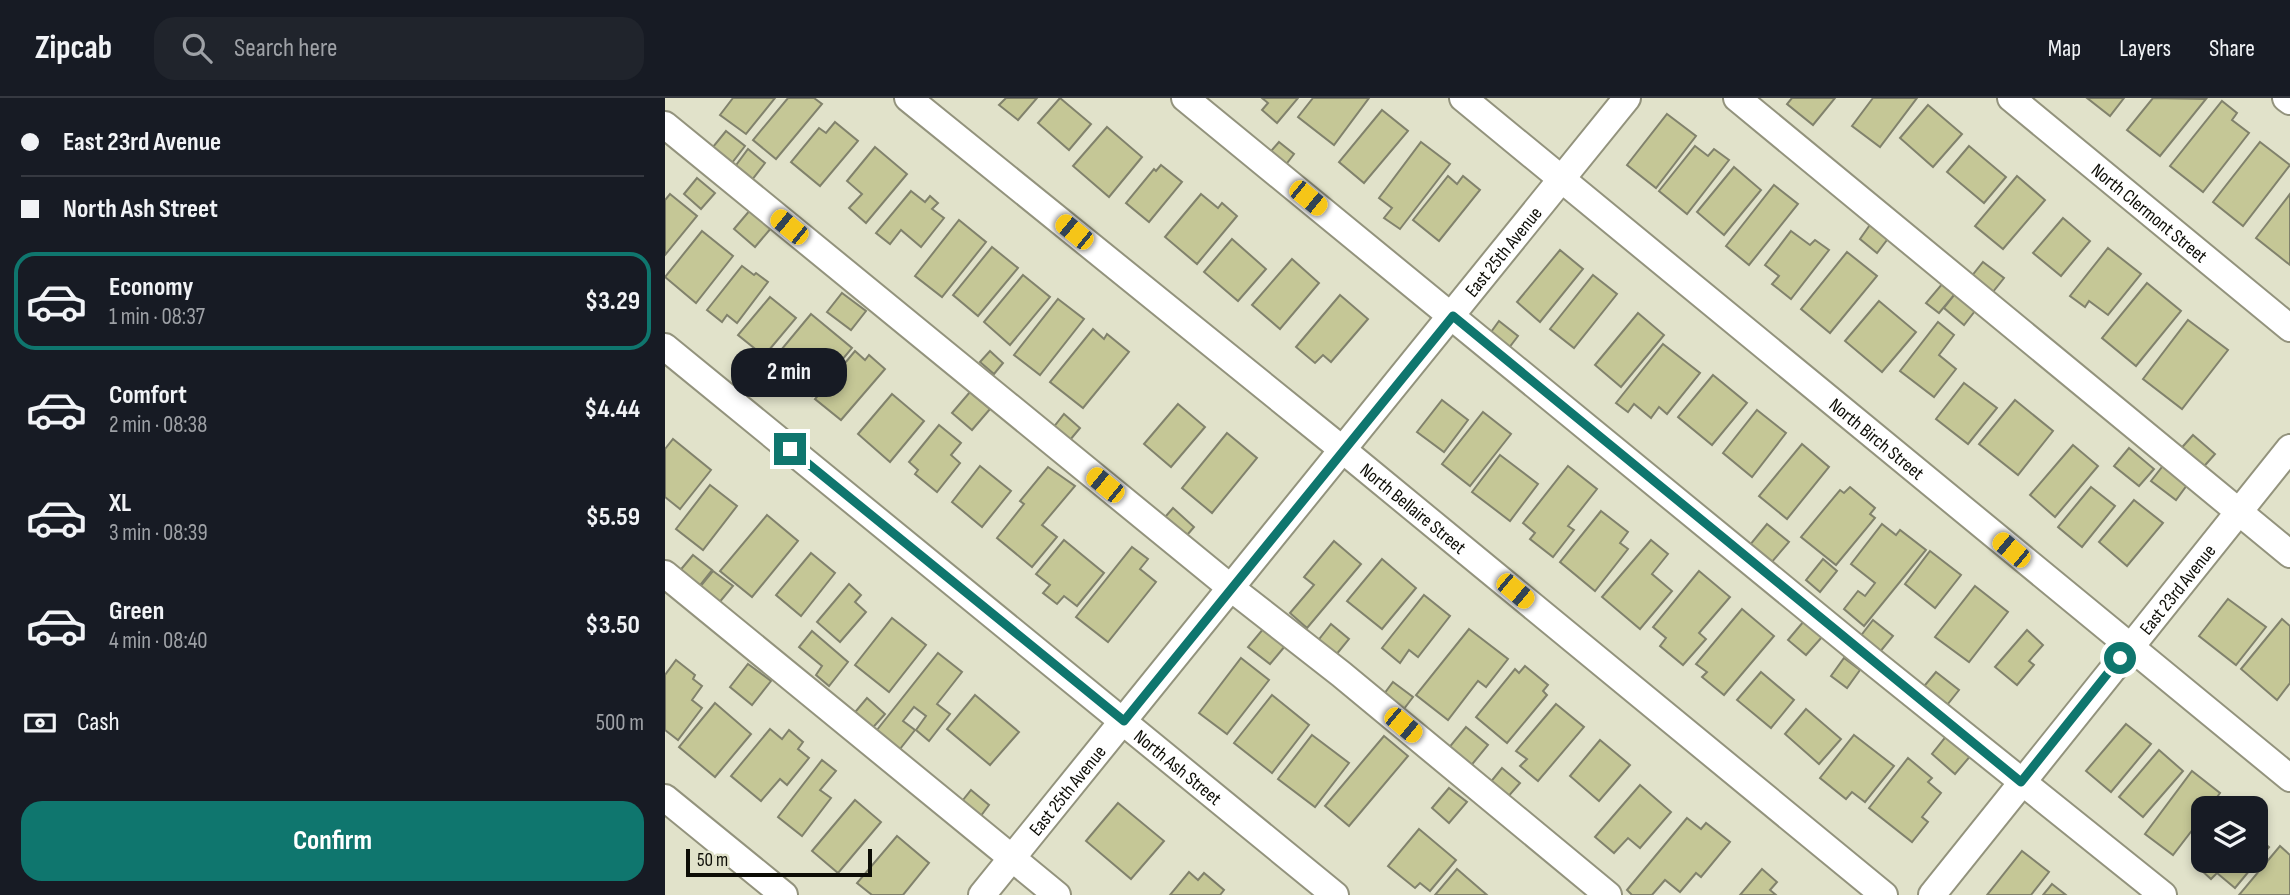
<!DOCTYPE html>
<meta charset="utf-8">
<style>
body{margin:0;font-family:"Sofia Sans Condensed",sans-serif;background:#20242c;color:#f1f3f6;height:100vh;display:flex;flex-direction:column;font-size:26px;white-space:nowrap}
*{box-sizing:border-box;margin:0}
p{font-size:23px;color:#9ea1a6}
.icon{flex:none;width:38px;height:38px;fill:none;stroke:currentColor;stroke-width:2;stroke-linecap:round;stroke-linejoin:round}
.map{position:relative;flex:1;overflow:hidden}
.side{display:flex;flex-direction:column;background:#171b24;width:665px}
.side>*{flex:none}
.guide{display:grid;align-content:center;height:154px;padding:0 21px;background:#171b24}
.fabs{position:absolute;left:1526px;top:698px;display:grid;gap:14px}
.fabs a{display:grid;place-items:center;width:77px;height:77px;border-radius:14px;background:#171b24;box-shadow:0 4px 10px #0003;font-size:35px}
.scale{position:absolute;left:21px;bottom:18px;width:186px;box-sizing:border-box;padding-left:7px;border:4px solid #0d0d06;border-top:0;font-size:19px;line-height:24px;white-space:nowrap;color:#0d0d06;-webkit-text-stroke:5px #e1e2ca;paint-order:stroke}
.end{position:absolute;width:32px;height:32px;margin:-16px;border:9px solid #0f766e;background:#fff;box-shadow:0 0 0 4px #fff}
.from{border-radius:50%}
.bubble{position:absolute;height:49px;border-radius:21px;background:#171b24;box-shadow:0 4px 10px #0003;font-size:23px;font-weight:700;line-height:49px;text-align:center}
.car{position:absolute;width:21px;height:42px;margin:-21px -10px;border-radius:9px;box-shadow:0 0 5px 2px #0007;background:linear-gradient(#f5c518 24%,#345 0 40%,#f5c518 0 76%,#345 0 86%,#f5c518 0)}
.guide b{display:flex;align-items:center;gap:24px;height:66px;font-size:26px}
.guide b+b{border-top:2px solid #363941}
.guide i{width:18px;height:18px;background:#f1f3f6}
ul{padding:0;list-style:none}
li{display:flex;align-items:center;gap:21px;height:98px;margin:0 14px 10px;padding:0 7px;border:4px solid transparent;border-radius:21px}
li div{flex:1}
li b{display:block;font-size:26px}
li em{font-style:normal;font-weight:700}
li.active{border-color:#0f766e}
li>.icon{width:63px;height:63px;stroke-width:1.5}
.pay{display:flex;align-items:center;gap:18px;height:77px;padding:0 21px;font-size:26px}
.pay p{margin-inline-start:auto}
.primary-button{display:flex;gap:14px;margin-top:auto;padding:14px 21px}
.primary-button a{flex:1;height:80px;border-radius:21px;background:#0f766e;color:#fff;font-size:28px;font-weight:700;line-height:80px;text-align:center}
header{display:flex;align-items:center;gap:42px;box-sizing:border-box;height:98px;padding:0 35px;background:#171b24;border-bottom:2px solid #363941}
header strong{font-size:33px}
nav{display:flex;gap:38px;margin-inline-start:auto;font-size:24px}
.search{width:490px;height:63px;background:#20242c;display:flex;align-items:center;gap:18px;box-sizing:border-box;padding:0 24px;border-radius:21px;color:#9ea1a6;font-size:26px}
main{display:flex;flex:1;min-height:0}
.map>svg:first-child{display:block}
</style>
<header>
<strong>Zipcab</strong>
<div class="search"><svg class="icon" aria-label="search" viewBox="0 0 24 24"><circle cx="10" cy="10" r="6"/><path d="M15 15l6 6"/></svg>Search here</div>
<nav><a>Map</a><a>Layers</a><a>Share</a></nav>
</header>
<main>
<section class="side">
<div class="guide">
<b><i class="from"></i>East 23rd Avenue</b>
<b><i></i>North Ash Street</b>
</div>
<ul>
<li class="active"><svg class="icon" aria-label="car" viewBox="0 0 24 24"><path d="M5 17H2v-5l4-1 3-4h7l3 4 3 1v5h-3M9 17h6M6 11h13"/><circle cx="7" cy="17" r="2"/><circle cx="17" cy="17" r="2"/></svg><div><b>Economy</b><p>1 min · 08:37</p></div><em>$3.29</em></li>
<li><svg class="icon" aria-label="car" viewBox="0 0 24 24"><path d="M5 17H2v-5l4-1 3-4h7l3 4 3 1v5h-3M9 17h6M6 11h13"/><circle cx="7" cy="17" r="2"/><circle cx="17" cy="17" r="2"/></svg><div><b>Comfort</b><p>2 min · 08:38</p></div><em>$4.44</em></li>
<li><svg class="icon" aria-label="car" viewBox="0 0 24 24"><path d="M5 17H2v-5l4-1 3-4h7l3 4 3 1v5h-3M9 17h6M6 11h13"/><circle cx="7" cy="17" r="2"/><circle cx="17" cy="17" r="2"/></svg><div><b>XL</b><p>3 min · 08:39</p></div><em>$5.59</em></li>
<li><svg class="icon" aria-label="car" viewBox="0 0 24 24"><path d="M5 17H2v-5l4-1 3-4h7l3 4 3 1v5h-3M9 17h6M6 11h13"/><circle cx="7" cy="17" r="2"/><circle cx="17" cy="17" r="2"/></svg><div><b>Green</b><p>4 min · 08:40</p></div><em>$3.50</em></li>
</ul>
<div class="pay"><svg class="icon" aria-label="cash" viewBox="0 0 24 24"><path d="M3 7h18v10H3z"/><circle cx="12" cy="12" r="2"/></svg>Cash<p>500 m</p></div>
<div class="primary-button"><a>Confirm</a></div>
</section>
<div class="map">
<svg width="1625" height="797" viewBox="0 0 1625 797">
<rect width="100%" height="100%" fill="#e1e2ca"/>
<g fill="#c5c796" stroke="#81826c" stroke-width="2">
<polygon points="68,0 110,0 81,36 55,17"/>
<polygon points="123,0 149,0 157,6 111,61 88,42"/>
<polygon points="341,0 372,0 353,22 334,7"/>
<polygon points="395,0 426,26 404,52 373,25"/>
<polygon points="597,0 633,0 612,25 597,12 603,5"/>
<polygon points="648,0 704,0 669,47 633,19"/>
<polygon points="1127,0 1170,0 1148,27 1122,6"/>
<polygon points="1208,0 1252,0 1215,49 1187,28"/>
<polygon points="1422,0 1459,0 1445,18"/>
<polygon points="1488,0 1541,1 1495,58 1462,32"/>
<polygon points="1557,3 1572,15 1567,22 1584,35 1538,94 1505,68"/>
<polygon points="1263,7 1297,36 1268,69 1235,40"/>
<polygon points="717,12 743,33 699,85 674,64"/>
<polygon points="1002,16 1031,38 991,90 962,67"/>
<polygon points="170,24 193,43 155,88 126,64 154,30 161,35"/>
<polygon points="442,29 477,59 444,99 408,68"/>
<polygon points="61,33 80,48 63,70 43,55"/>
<polygon points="614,44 629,56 616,73 600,60"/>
<polygon points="756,44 785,66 735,131 719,120 727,110 714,100"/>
<polygon points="1595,44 1625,67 1578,128 1548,104"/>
<polygon points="1030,48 1043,58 1049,51 1064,62 1022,116 994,93"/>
<polygon points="1304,48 1341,79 1319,105 1282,74"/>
<polygon points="210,49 242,76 201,125 184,110 197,96 182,83"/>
<polygon points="83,51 100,65 83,87 66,74"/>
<polygon points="496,67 517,84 484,124 461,105 489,71 491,73"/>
<polygon points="1069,69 1096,92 1059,137 1032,114"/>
<polygon points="783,78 792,86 798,78 815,92 774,143 748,122"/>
<polygon points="1352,78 1380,102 1338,151 1310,128"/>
<polygon points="32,80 50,95 36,111 19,96"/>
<polygon points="1109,87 1133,106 1084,167 1061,148"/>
<polygon points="246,93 260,104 265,98 273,105 267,111 279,120 256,149 236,132 225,146 211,135"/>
<polygon points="5,96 32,118 0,157 0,102"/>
<polygon points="536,96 553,110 557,105 572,118 532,166 500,139"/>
<polygon points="1625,96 1625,167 1591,140"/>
<polygon points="86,111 107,129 90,149 69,131"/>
<polygon points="1398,120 1425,143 1396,178 1368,155"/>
<polygon points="294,122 321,144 277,199 250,178"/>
<polygon points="1207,124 1225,138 1212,155 1195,141"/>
<polygon points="37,133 68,158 31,205 0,179"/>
<polygon points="1126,133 1145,147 1150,142 1164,152 1126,201 1107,186 1114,178 1100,167"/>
<polygon points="567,141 601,171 573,203 539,174"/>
<polygon points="327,149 353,170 313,218 288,197"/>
<polygon points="1443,150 1476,176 1443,217 1424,203 1420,209 1405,198"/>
<polygon points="895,152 918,171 875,224 852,204"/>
<polygon points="1182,154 1212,178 1165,235 1136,211"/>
<polygon points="627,161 654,185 615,231 587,207"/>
<polygon points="1318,164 1339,180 1323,200 1302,184"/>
<polygon points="77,168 89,177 91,175 103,184 72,225 62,217 57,224 42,212"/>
<polygon points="358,177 385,199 345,247 319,224"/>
<polygon points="928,177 952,196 909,250 885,231"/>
<polygon points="1278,185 1290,196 1274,215 1261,205"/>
<polygon points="1482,185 1516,213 1471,268 1437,240"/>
<polygon points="177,195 201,213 186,232 162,214"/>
<polygon points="1290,196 1310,213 1299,227 1279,210"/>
<polygon points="675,197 703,221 666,264 658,257 650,265 631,249"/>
<polygon points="105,199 131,220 99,258 73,237"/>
<polygon points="393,201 419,221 375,277 349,257"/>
<polygon points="1214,203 1251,234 1217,274 1180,243"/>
<polygon points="973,215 999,237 956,289 930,267"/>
<polygon points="146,216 187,250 147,298 136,288 141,282 127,270 121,276 106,264"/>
<polygon points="1523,222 1563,252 1517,311 1478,281"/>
<polygon points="834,223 853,238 840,255 821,241"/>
<polygon points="1273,224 1289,237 1274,257 1291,271 1269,299 1235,273"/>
<polygon points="428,231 439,241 442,236 464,254 418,310 385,284"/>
<polygon points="998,246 1035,275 1002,316 994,309 986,320 969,306 963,314 951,305"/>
<polygon points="190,253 200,262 204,257 220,271 176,322 150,301"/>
<polygon points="325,253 338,265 329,276 315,264"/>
<polygon points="1048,277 1082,305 1047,347 1013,319"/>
<polygon points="1299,285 1332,310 1303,346 1271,321"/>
<polygon points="305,294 325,311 307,332 287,315"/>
<polygon points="227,296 259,323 225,364 193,336"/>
<polygon points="777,302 803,322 779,354 752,334"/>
<polygon points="1350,302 1388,333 1353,377 1314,346"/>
<polygon points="513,306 540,329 506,369 479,346"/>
<polygon points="1092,312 1121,335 1087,379 1058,355"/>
<polygon points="818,314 846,336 805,388 777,366"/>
<polygon points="399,316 415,330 400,348 384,335"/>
<polygon points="274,327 296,345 286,357 295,365 272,394 250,376 253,372 244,364"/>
<polygon points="562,335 592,360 547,415 517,390"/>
<polygon points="1528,337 1550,356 1534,374 1512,355"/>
<polygon points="8,341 46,372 15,411 0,399 0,351"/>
<polygon points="1137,346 1164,369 1122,421 1094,398"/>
<polygon points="1408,347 1433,368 1390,419 1365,397"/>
<polygon points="1464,350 1489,371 1474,388 1449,368"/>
<polygon points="835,357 873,386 845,423 807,394"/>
<polygon points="1501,364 1525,383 1511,402 1486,383"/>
<polygon points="315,368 346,393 317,429 287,404"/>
<polygon points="903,368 932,391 903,428 909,432 888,459 865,441 870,435 858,425"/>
<polygon points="383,369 410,388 377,427 392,439 367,469 332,440 359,406 355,403"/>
<polygon points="45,387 72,408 38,452 11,431"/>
<polygon points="1185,389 1210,410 1205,416 1210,420 1171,467 1136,439 1175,392 1179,395"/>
<polygon points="1426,389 1450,408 1417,449 1393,429"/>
<polygon points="1469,402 1498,425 1462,468 1434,444"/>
<polygon points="508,410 529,429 516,444 494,426"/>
<polygon points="936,413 963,434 955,445 963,451 930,493 895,464"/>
<polygon points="102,417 133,443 87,499 55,473"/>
<polygon points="1102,426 1124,444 1106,465 1084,448"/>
<polygon points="1217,426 1231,437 1235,432 1261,452 1199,528 1179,511 1193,493 1200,498 1210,485 1186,466"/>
<polygon points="399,442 439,475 412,508 399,498 392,506 378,495 385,487 371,476"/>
<polygon points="986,442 1003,456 987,476 1007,493 975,531 937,499"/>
<polygon points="669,443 696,466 642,530 625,515 649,487 639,479"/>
<polygon points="467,449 483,461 475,471 491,484 443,544 411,519"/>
<polygon points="1265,453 1296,477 1270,510 1240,486"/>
<polygon points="146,455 170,475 136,518 111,497"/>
<polygon points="28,457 47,472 32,491 13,475"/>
<polygon points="717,461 751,490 717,531 682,503"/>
<polygon points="1158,461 1172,473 1155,494 1141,482"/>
<polygon points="48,473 68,488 53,506 34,490"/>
<polygon points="1034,473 1065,499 1034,535 1041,541 1018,567 995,548 1001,540 988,529"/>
<polygon points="184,486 196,497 190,504 201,514 175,544 152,524"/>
<polygon points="1310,488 1343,514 1304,564 1270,539"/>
<polygon points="759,497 785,518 753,559 744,552 735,565 717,550"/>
<polygon points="1563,501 1601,529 1571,567 1534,538"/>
<polygon points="1077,511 1109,538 1059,597 1037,579 1042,574 1031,566"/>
<polygon points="227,520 261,547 224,594 190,567"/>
<polygon points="1617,521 1625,528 1625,585 1612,602 1576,571"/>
<polygon points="1208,522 1228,538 1210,560 1191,544"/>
<polygon points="1139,523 1157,539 1141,557 1123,542"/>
<polygon points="666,526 684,541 666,563 648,549"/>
<polygon points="599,530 620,548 605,566 583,549"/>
<polygon points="804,531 843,561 821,589 813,583 783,622 751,597"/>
<polygon points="1362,532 1378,547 1364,563 1369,567 1352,587 1330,569"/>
<polygon points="147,533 183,564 164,588 151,577 157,568 134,549"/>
<polygon points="273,555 297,574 272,606 285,616 264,643 251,632 261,618 249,609 238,623 250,632 231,656 208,637"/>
<polygon points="576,560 604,582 562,636 534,615"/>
<polygon points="1179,560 1195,572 1182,590 1166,578"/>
<polygon points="11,562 30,577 28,581 37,588 27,602 37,610 13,642 0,632 0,577"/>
<polygon points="83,566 106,583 87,607 65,589"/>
<polygon points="860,568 883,587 878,593 882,597 842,645 811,619 850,571 854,575"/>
<polygon points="1096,574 1129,602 1106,630 1072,602"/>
<polygon points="1271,574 1294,592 1278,612 1255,593"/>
<polygon points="728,584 748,599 732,620 713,604"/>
<polygon points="310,597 354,634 325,667 282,631"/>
<polygon points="607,597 644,627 607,675 569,645"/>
<polygon points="202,600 220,616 203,635 186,619"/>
<polygon points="50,605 86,636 50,679 14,649"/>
<polygon points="891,606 919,629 873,683 855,668 862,661 851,653"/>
<polygon points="1141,611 1176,641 1154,666 1120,636"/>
<polygon points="1461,626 1486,646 1446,694 1421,673"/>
<polygon points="801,629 823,647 804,670 782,652"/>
<polygon points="105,631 117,641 124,632 138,644 133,651 144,660 122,687 115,681 96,703 66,678"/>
<polygon points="1283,636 1307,656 1290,676 1267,656"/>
<polygon points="647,637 684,665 650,709 613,681"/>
<polygon points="1189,637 1229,668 1200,704 1187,694 1181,701 1155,680"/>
<polygon points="719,638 743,658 684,728 660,708"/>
<polygon points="935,642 965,667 934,703 905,678"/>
<polygon points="1494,652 1518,673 1478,719 1454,699"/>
<polygon points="1243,660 1267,680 1263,684 1276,695 1257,719 1263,724 1247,744 1204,710"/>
<polygon points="157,662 171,673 155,692 166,700 137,738 113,719"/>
<polygon points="837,670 855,685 842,700 824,686"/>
<polygon points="1527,673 1555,695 1544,710 1538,710 1538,718 1508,757 1480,736"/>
<polygon points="975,687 1006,714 975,750 963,740 949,755 930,739"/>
<polygon points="784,690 802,704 784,725 767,710"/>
<polygon points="306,692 324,707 309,727 290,712"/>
<polygon points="190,702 216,724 173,775 147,753"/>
<polygon points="453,705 499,743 466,781 421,743"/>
<polygon points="1022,720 1036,731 1041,725 1065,744 1036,779 1031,775 1015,794 1000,782 987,797 967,797 962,792"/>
<polygon points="754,731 791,762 765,793 755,785 750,790 723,768"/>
<polygon points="232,738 264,765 238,797 207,797 192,785"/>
<polygon points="1591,738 1604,749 1570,790 1552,775 1546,781 1536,772 1544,763 1591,763"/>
<polygon points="1615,748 1625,757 1625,797 1574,797"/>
<polygon points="1357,753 1384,774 1366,797 1322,797"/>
<polygon points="792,771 822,797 770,797"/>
<polygon points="1097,771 1112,784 1105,792 1111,797 1075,797"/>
<polygon points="524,774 533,782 539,775 559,792 555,797 505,797"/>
<polygon points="1387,786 1401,797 1378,797"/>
</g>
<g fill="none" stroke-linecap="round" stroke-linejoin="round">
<defs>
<g id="minor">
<path id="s1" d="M243,0L678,352L1219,797"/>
<polyline points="520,0 1208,564 1498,797"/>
<path id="s2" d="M798,0L1625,680"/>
<polyline points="1072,0 1625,456"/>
<path id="s3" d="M1346,0L1625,230"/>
<polyline points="1621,0 1625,3"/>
<polyline points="0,27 566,490 676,576 943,797"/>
<path id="s4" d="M0,249L670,797"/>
<polyline points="0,476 392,797"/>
<polyline points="0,700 119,797"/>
<path id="s5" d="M317,797L962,0"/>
<path id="s6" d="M1267,797L1625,350"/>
</g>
</defs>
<use href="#minor" stroke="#93937d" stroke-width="30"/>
<use href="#minor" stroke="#fff" stroke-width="26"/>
</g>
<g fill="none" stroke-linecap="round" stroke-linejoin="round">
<polyline stroke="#0f766e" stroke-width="9" points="125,351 459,623 788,218 1356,684 1455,560"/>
</g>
<g text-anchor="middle" stroke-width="5" stroke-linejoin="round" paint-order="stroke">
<g font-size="19" fill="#0d0d06" stroke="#e1e2ca">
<text dy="7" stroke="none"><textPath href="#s3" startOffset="180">North Clermont Street</textPath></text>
<text dy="7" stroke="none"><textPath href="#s5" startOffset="828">East 25th Avenue</textPath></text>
<text dy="7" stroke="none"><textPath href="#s2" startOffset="536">North Birch Street</textPath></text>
<text dy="7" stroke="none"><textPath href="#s1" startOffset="651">North Bellaire Street</textPath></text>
<text dy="7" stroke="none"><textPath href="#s6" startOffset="392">East 23rd Avenue</textPath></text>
<text dy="7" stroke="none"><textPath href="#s4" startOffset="663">North Ash Street</textPath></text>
<text dy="7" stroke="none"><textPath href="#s5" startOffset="135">East 25th Avenue</textPath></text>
</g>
</g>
</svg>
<div class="fabs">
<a><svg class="icon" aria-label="layers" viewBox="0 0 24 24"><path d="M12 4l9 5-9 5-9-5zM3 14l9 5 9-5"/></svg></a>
</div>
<div class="scale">50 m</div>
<i class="end from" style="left:1455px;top:560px"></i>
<i class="end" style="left:125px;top:351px"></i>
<div class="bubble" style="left:66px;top:250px;width:116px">2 min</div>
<i class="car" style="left:643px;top:100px;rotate:129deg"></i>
<i class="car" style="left:124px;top:129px;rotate:309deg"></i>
<i class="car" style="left:409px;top:134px;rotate:309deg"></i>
<i class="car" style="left:440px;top:387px;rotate:309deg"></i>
<i class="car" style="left:1346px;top:452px;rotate:310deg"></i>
<i class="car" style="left:850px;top:493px;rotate:130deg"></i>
<i class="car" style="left:738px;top:627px;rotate:130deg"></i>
</div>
</main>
